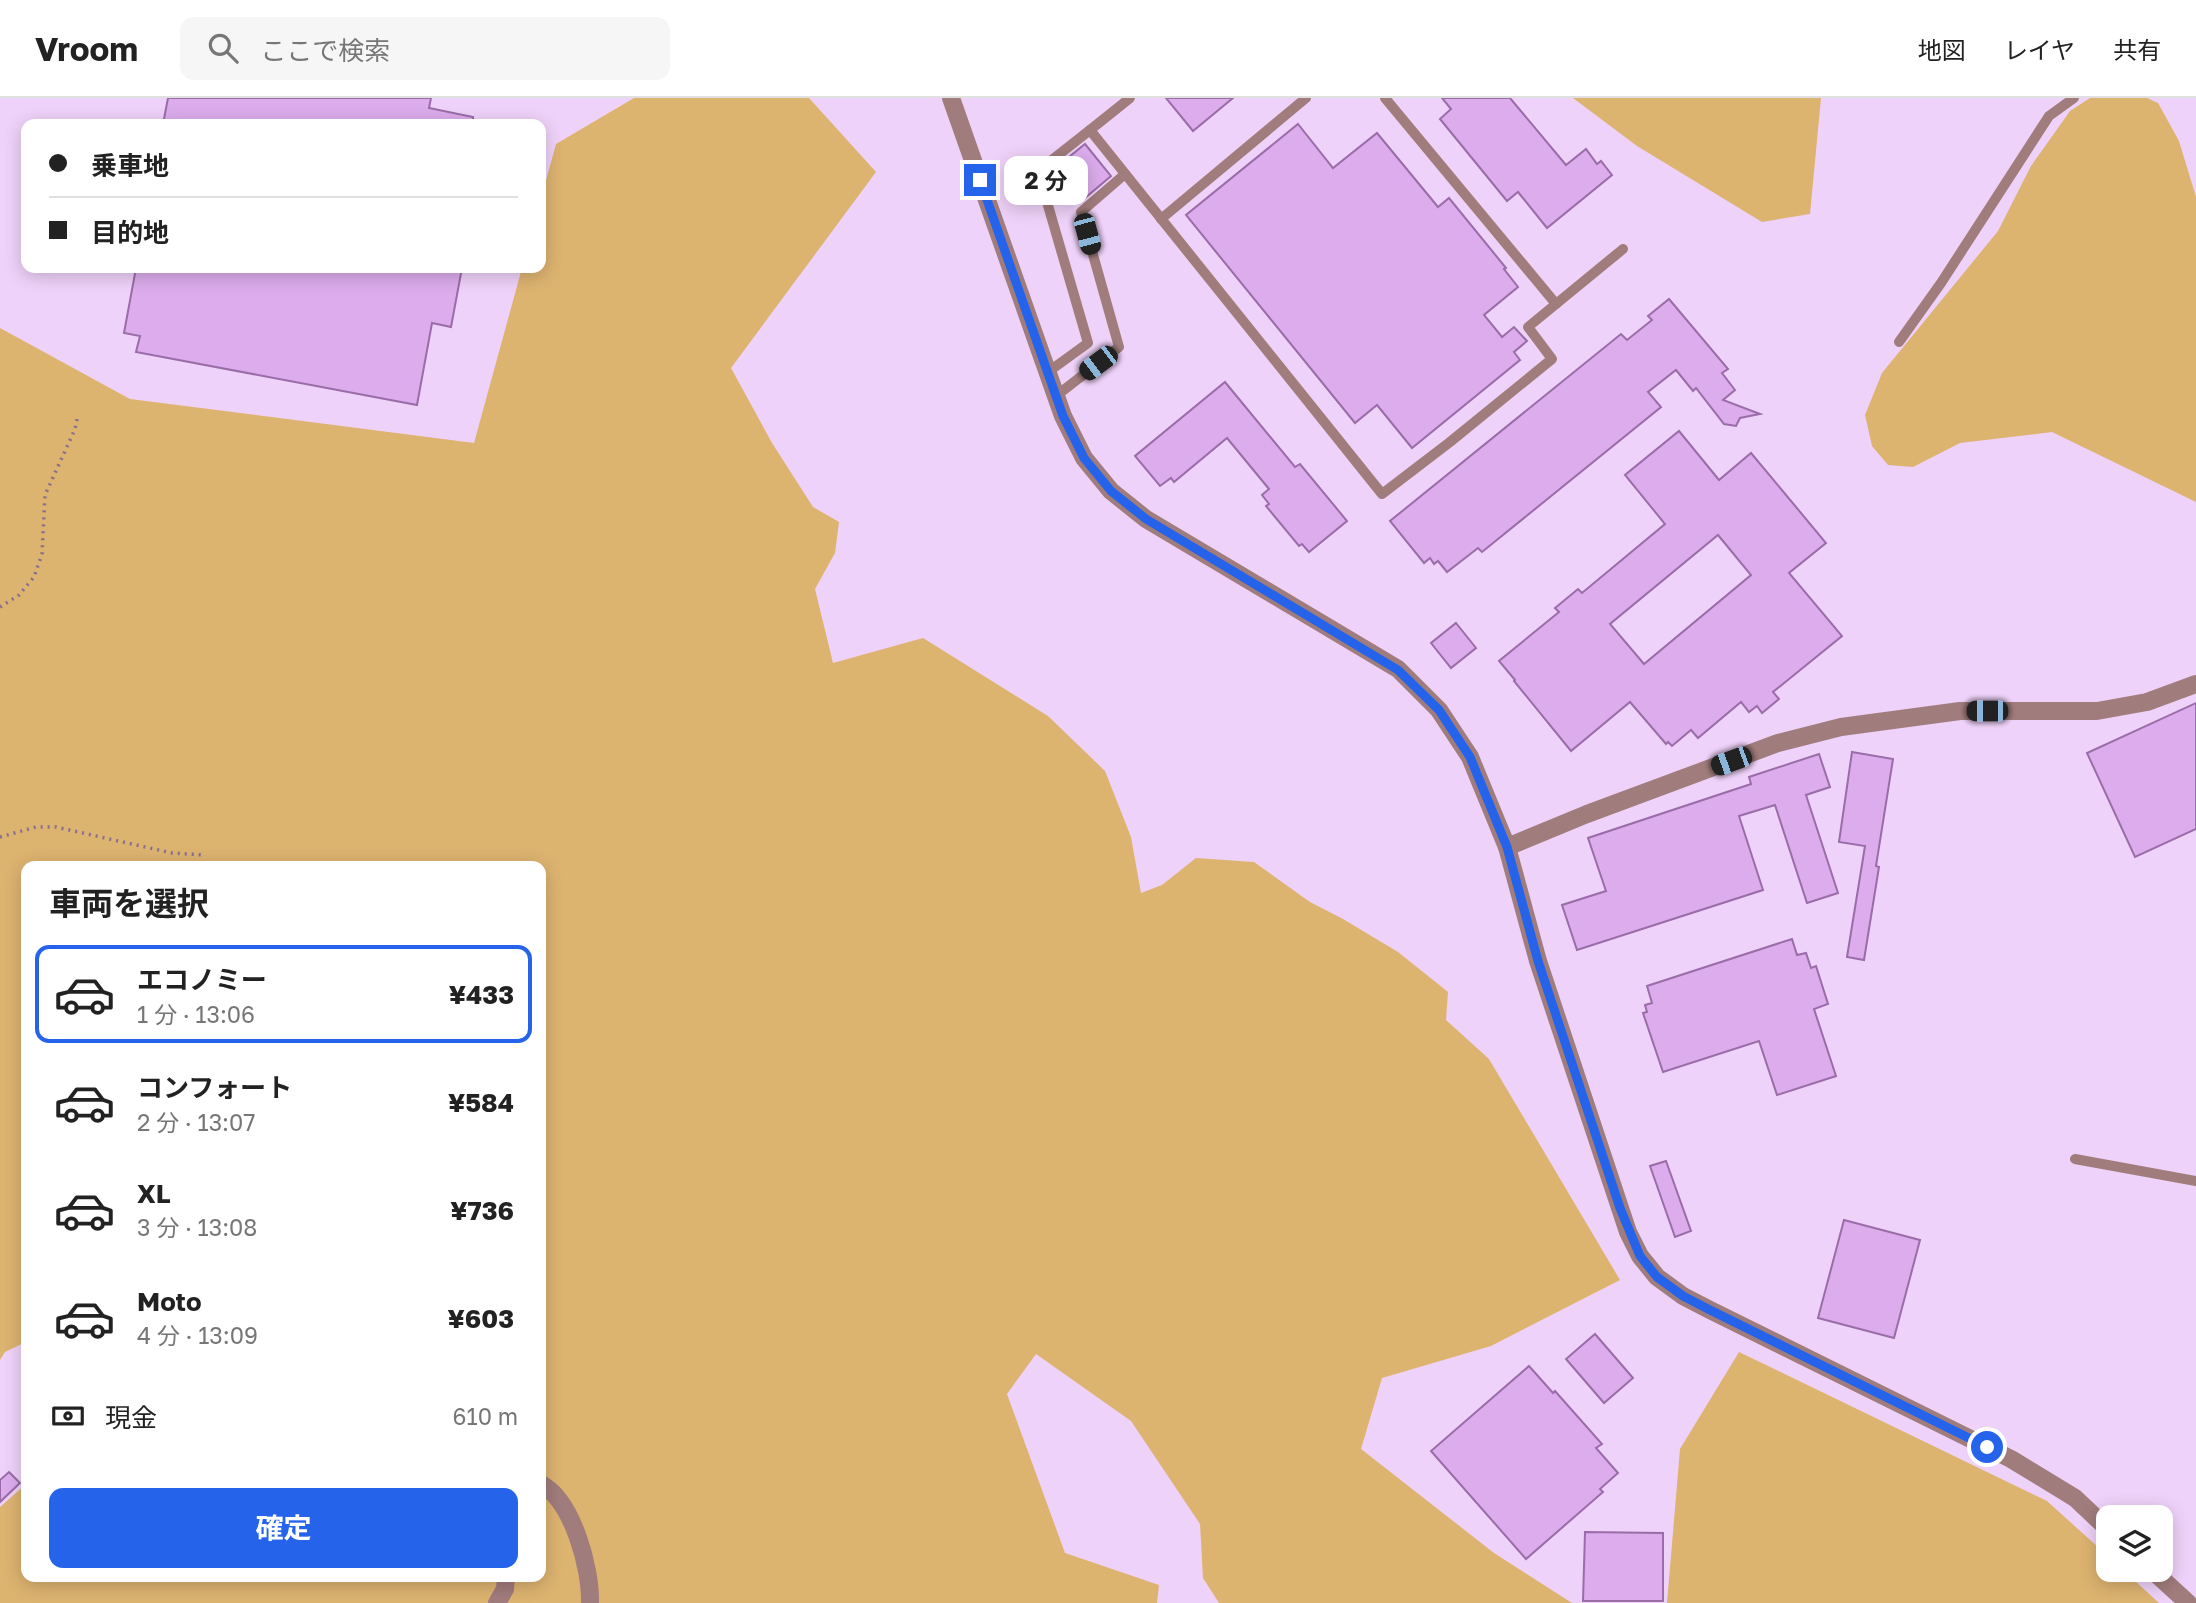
<!DOCTYPE html>
<html lang="ja">
<meta charset="utf-8">
<style>
body{margin:0;font-family:"Golos Text","Noto Sans JP",sans-serif;background:#f6f6f6;color:#222;height:100vh;display:flex;flex-direction:column;font-size:26px;white-space:nowrap}
*{box-sizing:border-box;margin:0}
p{font-size:23px;color:#767676}
.icon{flex:none;width:38px;height:38px;fill:none;stroke:currentColor;stroke-width:2;stroke-linecap:round;stroke-linejoin:round}
.map{position:relative;flex:1;overflow:hidden}
.side{position:absolute;left:21px;top:763px;width:525px;height:721px;display:flex;flex-direction:column;background:#fff;border-radius:14px;box-shadow:0 4px 18px #0003}
.side>*{flex:none}
.guide{position:absolute;left:21px;top:21px;width:525px;height:154px;border-radius:14px;box-shadow:0 4px 18px #0003;display:grid;align-content:center;height:154px;padding:0 28px;background:#fff}
.buttons{position:absolute;left:2096px;top:1407px;display:grid;gap:14px}
.buttons a{display:grid;place-items:center;width:77px;height:77px;border-radius:14px;background:#fff;box-shadow:0 4px 18px #0003;font-size:35px}
.end{position:absolute;width:32px;height:32px;margin:-16px;border:9px solid #2563eb;background:#fff;box-shadow:0 0 0 4px #fff}
.from{border-radius:50%}
.bubble{position:absolute;height:49px;border-radius:14px;background:#fff;box-shadow:0 4px 18px #0003;font-size:23px;font-weight:700;line-height:49px;text-align:center}
.car{position:absolute;width:21px;height:42px;margin:-21px -10px;border-radius:9px;box-shadow:0 0 5px 2px #0007;background:linear-gradient(#222 24%,#8ab4d8 0 40%,#222 0 76%,#8ab4d8 0 86%,#222 0)}
.guide b{display:flex;align-items:center;gap:24px;height:66px;font-size:26px}
.guide b+b{border-top:2px solid #e0e0e0}
.guide i{width:18px;height:18px;background:#222}
ul{padding:0;list-style:none}
li{display:flex;align-items:center;gap:21px;height:98px;margin:0 14px 10px;padding:0 14px;border:4px solid transparent;border-radius:14px}
li div{flex:1}
li b{display:block;font-size:26px}
li em{font-style:normal;font-weight:700}
li.selected{border-color:#2563eb}
li>.icon{width:63px;height:63px;stroke-width:1.5}
h2{padding:0 28px;font-size:32px;line-height:84px}
.pay{display:flex;align-items:center;gap:18px;height:77px;padding:0 28px;font-size:26px}
.pay p{margin-inline-start:auto}
.cta{display:flex;gap:14px;margin-top:auto;padding:14px 28px}
.cta a{flex:1;height:80px;border-radius:14px;background:#2563eb;color:#fff;font-size:28px;font-weight:700;line-height:80px;text-align:center}
header{display:flex;align-items:center;gap:42px;box-sizing:border-box;height:98px;padding:0 35px;background:#fff;border-bottom:2px solid #e0e0e0}
header strong{font-size:33px}
nav{display:flex;gap:38px;margin-inline-start:auto;font-size:24px}
.search{width:490px;height:63px;background:#f6f6f6;display:flex;align-items:center;gap:18px;box-sizing:border-box;padding:0 24px;border-radius:14px;color:#767676;font-size:26px}
.map>svg:first-child{display:block}
</style>
<header>
<strong>Vroom</strong>
<div class="search"><svg class="icon" aria-label="search" viewBox="0 0 24 24"><circle cx="10" cy="10" r="6"/><path d="M15 15l6 6"/></svg>ここで検索</div>
<nav><a>地図</a><a>レイヤ</a><a>共有</a></nav>
</header>
<div class="map">
<svg width="2196" height="1505" viewBox="0 0 2196 1505">
<rect width="100%" height="100%" fill="#efd2f9"/>
<g fill="#ddb370">
<polygon points="634,0 809,0 876,74 731,270 772,345 813,409 839,424 835,455 815,491 833,565 923,540 1048,618 1105,673 1131,739 1141,795 1162,787 1196,760 1254,764 1310,804 1343,821 1398,854 1448,894 1446,922 1489,961 1620,1182 1491,1248 1382,1280 1361,1351 1494,1455 1572,1505 1219,1505 1203,1480 1200,1426 1131,1323 1036,1256 1007,1296 1065,1455 1159,1487 1157,1505 0,1505 0,1409 26,1386 26,1479 541,1479 541,768 26,768 26,1244 5,1254 0,1262 0,230 130,301 474,345 522,170 541,170 541,101 556,46"/>
<polygon points="1573,0 1821,0 1810,116 1762,124 1637,48"/>
<polygon points="2090,0 2147,0 2158,5 2179,43 2196,99 2196,404 2052,334 1960,345 1913,369 1888,367 1872,348 1865,317 1882,275 1998,133 2031,68 2070,13"/>
<polygon points="1739,1254 2047,1403 2109,1459 2109,1472 2123,1472 2159,1505 1667,1505 1680,1351"/>
</g>
<g fill="#dcacec" stroke="#9a6ca8" stroke-width="2" fill-rule="evenodd">
<polygon points="168,0 431,0 429,10 473,19 473,26 163,26"/>
<polygon points="1166,0 1233,0 1193,33"/>
<polygon points="1442,0 1510,0 1566,67 1586,51 1597,66 1601,63 1612,77 1547,130 1518,94 1507,103 1440,21 1451,11"/>
<polygon points="1298,26 1333,70 1377,35 1438,109 1449,100 1506,170 1504,171 1518,189 1484,217 1502,239 1514,229 1527,243 1514,254 1520,262 1412,350 1377,307 1355,325 1186,117"/>
<polygon points="1085,46 1111,78 1085,100 1058,68"/>
<polygon points="136,170 462,170 451,229 432,225 417,307 136,254 140,238 124,235"/>
<polygon points="1669,201 1728,271 1722,275 1735,292 1723,302 1760,316 1740,320 1736,328 1724,326 1696,290 1693,293 1676,272 1648,294 1661,309 1482,454 1478,450 1447,474 1438,463 1434,466 1430,460 1424,465 1390,423 1621,236 1627,242 1652,222 1648,218"/>
<polygon points="1225,284 1295,369 1300,366 1347,423 1309,454 1302,446 1299,448 1266,408 1269,406 1262,397 1269,391 1227,340 1174,384 1171,380 1160,388 1135,358"/>
<path d="M1679,333L1719,382L1751,355L1826,445L1789,475L1842,538L1773,594L1779,601L1762,615L1757,608L1749,614L1741,604L1698,640L1691,632L1672,648L1668,644L1666,646L1630,604L1571,653L1514,583L1515,582L1499,563L1559,514L1555,510L1578,491L1582,495L1665,426L1625,377ZM1718,437L1751,477L1644,566L1610,526Z"/>
<polygon points="1456,525 1476,550 1451,570 1431,545"/>
<polygon points="2196,605 2196,731 2135,759 2087,655"/>
<polygon points="1852,654 1893,661 1876,768 1879,769 1864,862 1847,859 1865,748 1839,744"/>
<polygon points="1819,656 1830,689 1806,697 1838,795 1807,805 1775,707 1739,718 1763,792 1577,852 1562,807 1606,793 1588,740 1751,686 1749,679"/>
<polygon points="1792,841 1797,857 1806,855 1811,870 1816,868 1828,906 1814,911 1836,978 1777,997 1759,943 1663,974 1643,915 1647,914 1645,907 1652,905 1647,888"/>
<polygon points="1666,1063 1691,1133 1675,1139 1650,1068"/>
<polygon points="1844,1122 1920,1142 1894,1240 1818,1220"/>
<polygon points="1595,1236 1633,1280 1604,1305 1566,1261"/>
<polygon points="1529,1268 1553,1295 1555,1293 1602,1346 1596,1350 1618,1375 1600,1391 1603,1394 1526,1461 1431,1353"/>
<polygon points="9,1374 20,1385 0,1404 0,1382"/>
<polygon points="1585,1434 1663,1435 1663,1503 1583,1503"/>
</g>
<g fill="none" stroke-linecap="round" stroke-linejoin="round">
<g stroke="#876f8e" stroke-width="3.5" stroke-dasharray="2 5" stroke-linecap="butt">
<polyline points="0,509 19,497 34,479 42,456 45,397 75,331 78,317"/>
<polyline points="0,739 36,729 56,729 172,755 204,757"/>
</g>
<g stroke="#a17c7c" stroke-width="10">
<polyline points="1130,0 1090,32 1382,396 1450,344 1552,261 1528,229 1623,151"/>
<polyline points="1385,0 1556,206"/>
<polyline points="1161,121 1306,0"/>
<polyline points="1899,244 1941,185 2049,18 2074,0"/>
<polyline points="1048,274 1088,245 1038,73 1090,32"/>
<polyline points="1056,298 1119,249 1081,114 1125,76"/>
<polyline points="2075,1061 2196,1083"/>
</g>
<g stroke="#a17c7c" stroke-width="18">
<polyline points="1507,749 1587,716 1778,645 1841,629 1960,613 2097,613 2147,604 2196,586"/>
<path d="M541,1386C573,1403 591,1471 590,1505"/>
<polyline points="497,1505 505,1491 506,1479"/>
</g>
<g stroke="#a17c7c" stroke-width="18">
<polyline points="951,0 1063,318 1084,360 1111,393 1146,421 1398,571 1439,612 1470,659 1507,749 1538,863 1628,1134 1640,1158 1657,1179 1683,1198 1708,1211 2011,1361 2075,1400 2109,1432"/>
<polyline points="2152,1472 2188,1505"/>
</g>
</g>
<g fill="none" stroke-linecap="round" stroke-linejoin="round">
<polyline stroke="#2563eb" stroke-width="9" points="980,82 1063,318 1084,360 1111,393 1146,421 1398,572 1439,612 1470,659 1507,749 1538,863 1620,1110 1640,1158 1657,1179 1683,1198 1708,1211 1987,1349"/>
</g>
</svg>
<div class="buttons">
<a><svg class="icon" aria-label="layers" viewBox="0 0 24 24"><path d="M12 4l9 5-9 5-9-5zM3 14l9 5 9-5"/></svg></a>
</div>
<i class="end from" style="left:1987px;top:1349px"></i>
<i class="end" style="left:980px;top:82px"></i>
<div class="bubble" style="left:1004px;top:58px;width:84px">2 分</div>
<i class="car" style="left:1087px;top:136px;rotate:165deg"></i>
<i class="car" style="left:1098px;top:265px;rotate:233deg"></i>
<i class="car" style="left:1987px;top:613px;rotate:270deg"></i>
<i class="car" style="left:1731px;top:663px;rotate:250deg"></i>
<div class="guide">
<b><i class="from"></i>乗車地</b>
<b><i></i>目的地</b>
</div>
<section class="side">
<h2>車両を選択</h2>
<ul>
<li class="selected"><svg class="icon" aria-label="car" viewBox="0 0 24 24"><path d="M5 17H2v-5l4-1 3-4h7l3 4 3 1v5h-3M9 17h6M6 11h13"/><circle cx="7" cy="17" r="2"/><circle cx="17" cy="17" r="2"/></svg><div><b>エコノミー</b><p>1 分 · 13:06</p></div><em>¥433</em></li>
<li><svg class="icon" aria-label="car" viewBox="0 0 24 24"><path d="M5 17H2v-5l4-1 3-4h7l3 4 3 1v5h-3M9 17h6M6 11h13"/><circle cx="7" cy="17" r="2"/><circle cx="17" cy="17" r="2"/></svg><div><b>コンフォート</b><p>2 分 · 13:07</p></div><em>¥584</em></li>
<li><svg class="icon" aria-label="car" viewBox="0 0 24 24"><path d="M5 17H2v-5l4-1 3-4h7l3 4 3 1v5h-3M9 17h6M6 11h13"/><circle cx="7" cy="17" r="2"/><circle cx="17" cy="17" r="2"/></svg><div><b>XL</b><p>3 分 · 13:08</p></div><em>¥736</em></li>
<li><svg class="icon" aria-label="car" viewBox="0 0 24 24"><path d="M5 17H2v-5l4-1 3-4h7l3 4 3 1v5h-3M9 17h6M6 11h13"/><circle cx="7" cy="17" r="2"/><circle cx="17" cy="17" r="2"/></svg><div><b>Moto</b><p>4 分 · 13:09</p></div><em>¥603</em></li>
</ul>
<div class="pay"><svg class="icon" aria-label="cash" viewBox="0 0 24 24"><path d="M3 7h18v10H3z"/><circle cx="12" cy="12" r="2"/></svg>現金<p>610 m</p></div>
<div class="cta"><a>確定</a></div>
</section>
</div>
